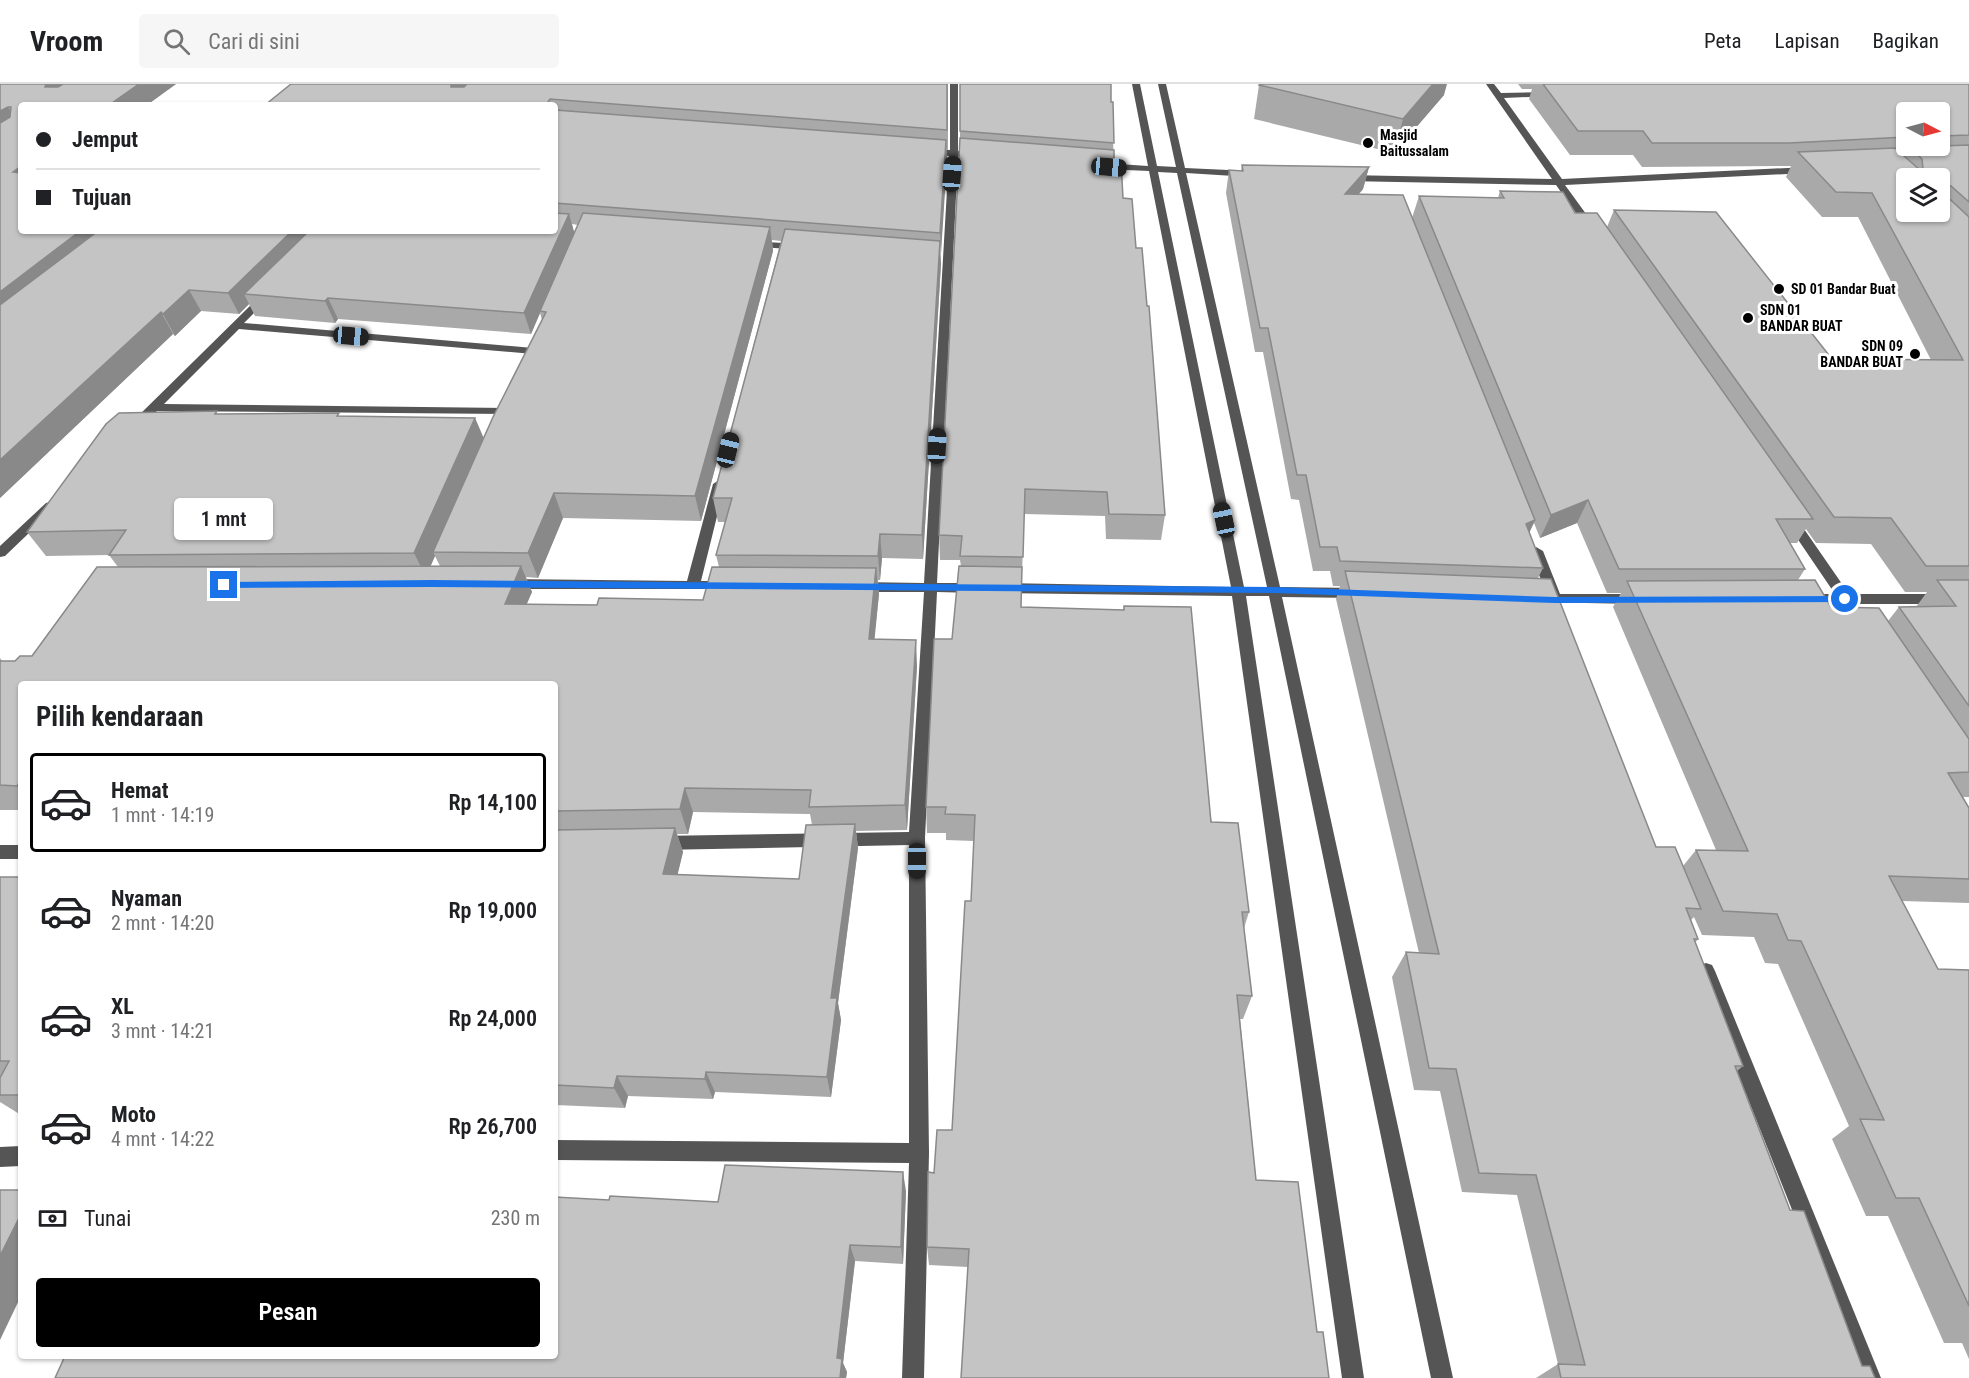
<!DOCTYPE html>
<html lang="id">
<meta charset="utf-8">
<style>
body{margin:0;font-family:"Roboto Condensed",sans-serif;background:#f6f6f6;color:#202124;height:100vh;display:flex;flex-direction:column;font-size:22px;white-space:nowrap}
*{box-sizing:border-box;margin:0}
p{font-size:20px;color:#757577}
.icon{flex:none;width:33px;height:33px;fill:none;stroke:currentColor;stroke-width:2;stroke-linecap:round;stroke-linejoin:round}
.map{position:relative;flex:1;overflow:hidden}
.panel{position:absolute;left:18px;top:597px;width:540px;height:678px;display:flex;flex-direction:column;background:#fff;border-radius:6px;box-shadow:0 2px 4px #0004}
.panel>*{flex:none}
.banner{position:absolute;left:18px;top:18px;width:540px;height:132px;border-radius:6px;box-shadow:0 2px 4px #0004;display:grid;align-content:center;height:132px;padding:0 18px;background:#fff}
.needle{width:39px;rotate:96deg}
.tools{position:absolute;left:1896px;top:18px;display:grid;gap:12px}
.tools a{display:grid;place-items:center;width:54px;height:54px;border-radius:6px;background:#fff;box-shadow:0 2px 4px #0004;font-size:30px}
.end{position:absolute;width:27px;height:27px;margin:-14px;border:8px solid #1a73e8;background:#fff;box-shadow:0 0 0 3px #fff}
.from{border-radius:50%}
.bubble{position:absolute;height:42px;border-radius:6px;background:#fff;box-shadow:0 2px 4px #0004;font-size:20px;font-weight:600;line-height:42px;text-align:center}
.car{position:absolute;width:18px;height:36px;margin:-18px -9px;border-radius:8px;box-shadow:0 0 4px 2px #0007;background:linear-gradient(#222 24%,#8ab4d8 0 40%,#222 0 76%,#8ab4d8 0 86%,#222 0)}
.banner b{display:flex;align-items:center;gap:21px;height:57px;font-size:22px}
.banner b+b{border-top:2px solid #e0e0e0}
.banner i{width:15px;height:15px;background:#202124}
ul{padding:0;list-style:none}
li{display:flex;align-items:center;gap:18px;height:99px;margin:0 12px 9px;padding:0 6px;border:3px solid transparent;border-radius:6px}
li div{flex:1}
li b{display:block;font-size:22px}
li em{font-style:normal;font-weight:600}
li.current{border-color:#000}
li>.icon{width:54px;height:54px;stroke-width:1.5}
h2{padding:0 18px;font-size:27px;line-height:72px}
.pay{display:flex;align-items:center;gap:15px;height:66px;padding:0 18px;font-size:22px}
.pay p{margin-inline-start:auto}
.button{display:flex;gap:12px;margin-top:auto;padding:12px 18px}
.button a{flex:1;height:69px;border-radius:6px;background:#000;color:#fff;font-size:24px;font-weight:600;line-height:69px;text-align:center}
header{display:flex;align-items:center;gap:36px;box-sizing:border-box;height:84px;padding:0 30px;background:#fff;border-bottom:2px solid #e0e0e0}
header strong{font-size:28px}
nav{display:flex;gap:33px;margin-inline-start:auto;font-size:21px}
.search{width:420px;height:54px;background:#f6f6f6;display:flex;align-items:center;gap:15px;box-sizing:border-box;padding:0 21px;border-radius:6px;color:#757577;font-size:22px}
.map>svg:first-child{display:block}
</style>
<header>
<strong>Vroom</strong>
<div class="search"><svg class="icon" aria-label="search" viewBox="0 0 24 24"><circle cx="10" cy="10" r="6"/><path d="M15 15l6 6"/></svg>Cari di sini</div>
<nav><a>Peta</a><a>Lapisan</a><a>Bagikan</a></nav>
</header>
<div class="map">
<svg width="1969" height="1294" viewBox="0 0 1969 1294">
<rect width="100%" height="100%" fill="#fff"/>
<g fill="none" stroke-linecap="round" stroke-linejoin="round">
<g fill="#555" fill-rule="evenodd">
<polygon points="950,0 958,0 958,67 977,68 981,71 977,74 958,72 937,499 976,499 983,504 976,509 937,508 925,754 929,1069 924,1294 902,1294 909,1079 555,1076 555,1056 909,1059 909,761 659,766 653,764 651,759 653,754 659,752 909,748 924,508 859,508 852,503 859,498 924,499 949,72 926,70 922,67 926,64 950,66"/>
<path d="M1132,0H1140L1157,82L1176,83L1158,0H1166L1185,84L1250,87L1255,90L1250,93L1186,89L1280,503L1357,504L1364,509L1357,514L1282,513L1453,1294H1431L1269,512H1246L1364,1294H1342L1232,512L1003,509L996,504L1003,499L1231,503L1149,87L1103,85L1098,82L1103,79L1148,82ZM1158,88L1177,89L1267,503H1244Z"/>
<polygon points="1486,0 1494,0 1501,9 1554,8 1554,12 1551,12 1504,14 1562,95 1807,83 1812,86 1807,89 1565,101 1597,145 1592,148 1589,147 1556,101 1346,97 1341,94 1346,91 1552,95"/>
<polygon points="752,157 800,160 805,163 800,166 749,162 749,158"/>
<polygon points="265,210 270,213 244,239 533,264 539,267 533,270 239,245 164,320 507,324 513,327 507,330 157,327 139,345 131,345 131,339 261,211"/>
<polygon points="719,396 725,400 701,497 727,497 734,502 732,505 508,505 501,500 508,495 687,497 713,400"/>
<polygon points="50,418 56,422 54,425 5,472 0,473 0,462 46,419"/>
<path d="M1790,431L1795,432L1849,510H1969V520H1855L1854,524C1847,526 1845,525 1841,520L1802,518L1800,515L1807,510H1835L1784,435Z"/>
<polygon points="1536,463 1543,467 1560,510 1636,510 1643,515 1636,520 1535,518 1533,515 1535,512 1547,510 1529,467"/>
<rect x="0" y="761" width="21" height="14"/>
<polygon points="1706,879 1712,881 1715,887 1881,1294 1859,1294 1697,887 1700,881"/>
<polygon points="21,1062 21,1082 0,1083 0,1063"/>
</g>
</g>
<g fill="#a9a9a9" fill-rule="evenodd">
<path d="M0,0H176L147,21H21V147H555V21H265L948,0V66L946,65L947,76L940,170L941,180L923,475L882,474L880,496H878L879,510L874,555L917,582L907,746L856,747L858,764L838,919L841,936L831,1013L715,1008L713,1015L628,1012L625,1024L555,1021V600H21V726H0V574L2,577H15L32,572L118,483L109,471L46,472L27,448L218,330L475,334L483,354L542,236L540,229L531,250L338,235L335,239L255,232L249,220L239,230L201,227L175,252L173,250L0,414ZM572,140L578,141L574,149ZM772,156L781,157L713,414L718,438H725L716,471L719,483L703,516L597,521L526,520L532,508L526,493L538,494L563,434L701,437L773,167ZM435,472L440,482H430ZM693,728L810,730L812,741L799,795L677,791L683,768L677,750H688Z"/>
<polygon points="960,0 1111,18 1114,77 1136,164 1165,431 1161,456 1106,455 1105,432 1024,430 1021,523 1123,526 1124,522 1249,828 1244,844 1252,912 1243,935 1240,935 1256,1096 1317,1248 1329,1294 968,1183 929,1181 927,1163 934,1089 952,1046 971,817 974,757 946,756 946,749 927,749 926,723 952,555 961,482 960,476 940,476 939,451 960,54"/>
<path d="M1518,0H1969V713H1963L1969,724V819L1902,817L1938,885L1969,886V1275L1962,1259H1944L1888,1132H1866L1832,1055L1849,1042L1778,880L1765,879L1754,853L1702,851L1694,833L1691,836L1698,855L1695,859L1743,982L1737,987L1790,1126L1862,1282L1875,1294H1536L1558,1280L1517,1111L1462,1108L1440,1007L1414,1006L1392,893L1406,868L1419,869L1336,515L1340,502H1333L1330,487H1313L1299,416L1291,415L1263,268H1255L1226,109L1229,86L1241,87L1242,81L1369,83L1363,105L1359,110L1412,134L1419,112L1498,114L1500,107L1575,129L1607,143L1614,126L1832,275L1931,276L1858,133H1822L1786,93L1791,82L1642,83L1633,71H1570L1529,15L1532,5H1522ZM1906,28H1940V62H1906ZM1940,94V128H1906ZM1534,439L1540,454L1577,439L1607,509H1621L1613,523L1716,766H1696L1683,782L1656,763L1538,494L1543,484L1529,449ZM1806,445L1816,459L1871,460L1905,508H1927L1916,523H1899L1888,537L1831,523L1798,496L1805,485L1790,459H1797Z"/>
<polygon points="1259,1 1444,11 1394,69 1254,35"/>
<polygon points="0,793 21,793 21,1031 0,1018"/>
<polygon points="906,1107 903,1180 855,1177 843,1279 847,1288 846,1294 55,1294 555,1272 609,1116 718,1118"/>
</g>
<g fill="#898989">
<polygon points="46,0 84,0 57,19 45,3"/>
<polygon points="139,0 176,0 147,21 109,21"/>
<polygon points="451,0 475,0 457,19 451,3"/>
<polygon points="1433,0 1447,0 1444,11 1394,69 1403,35"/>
<polygon points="8,23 20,42 0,54 0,27"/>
<polygon points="946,56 947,76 941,170 940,149"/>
<polygon points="21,82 21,101 13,88"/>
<polygon points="1369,83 1363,105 1340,132 1345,110"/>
<polygon points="569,130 575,151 540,227 540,229 531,250 524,229"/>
<polygon points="770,143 773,167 701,437 695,412"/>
<polygon points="80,147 118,147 0,241 0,208"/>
<polygon points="292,147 323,147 244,210 249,220 239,230 228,209"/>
<polygon points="940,157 941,180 923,475 922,451"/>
<polygon points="189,206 201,227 175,252 163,230"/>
<polygon points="328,214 338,235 335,239 325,217"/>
<polygon points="161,228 173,250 0,414 0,376"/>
<polygon points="475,334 485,357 433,468 435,472 426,493 414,469"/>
<polygon points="554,409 563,434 538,494 528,469"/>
<polygon points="1588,416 1577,439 1540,454 1551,431"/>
<polygon points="1535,436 1524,460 1526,440"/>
<polygon points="880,450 882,474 880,496 878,472"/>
<polygon points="521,482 532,508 516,545 505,520"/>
<polygon points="876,484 879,510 872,581 869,555"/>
<polygon points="916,556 917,582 907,746 905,721"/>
<polygon points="21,696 21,706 17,702"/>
<polygon points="685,704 693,728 688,750 680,725"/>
<polygon points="855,740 858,764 838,919 841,936 831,1013 827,993 831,914"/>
<polygon points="675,744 683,768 672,814 663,790"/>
<polygon points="706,988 715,1008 713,1015 705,995"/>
<polygon points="617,992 628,1012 625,1024 614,1004"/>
<polygon points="903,1088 906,1107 903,1180 901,1163"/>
<polygon points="21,1130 21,1212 0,1256 0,1172"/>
<polygon points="850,1161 855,1177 843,1279 847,1288 846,1294 840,1294 837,1274"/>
</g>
<g fill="#c4c4c4" stroke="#898989" stroke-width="1.5">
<polygon points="0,0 46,0 45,3 58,3 63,0 139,0 109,21 21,21 21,82 13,88 21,89 21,147 80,147 0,208 0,39 10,33 11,23 8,23 0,27"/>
<polygon points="291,0 451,0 451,3 464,3 467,0 947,0 947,46 550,15 548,18 548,21 265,21"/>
<polygon points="960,0 1111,0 1111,18 1113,18 1114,59 960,47"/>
<polygon points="1260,0 1433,0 1403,35 1259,1"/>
<polygon points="1543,0 1969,0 1969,51 1940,52 1940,28 1906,28 1906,53 1789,59 1652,59 1643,47 1578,47"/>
<polygon points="555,26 946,56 940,149 555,119"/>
<polygon points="960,54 1114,66 1114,77 1121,77 1123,114 1132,115 1136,164 1142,164 1147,222 1149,222 1165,431 1109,430 1107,408 1025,405 1023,473 960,472 962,452 939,451"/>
<polygon points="1969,61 1969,118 1951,102 1940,101 1940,94 1906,94 1906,128 1940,128 1940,106 1969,133 1969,482 1926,482 1891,434 1834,433 1614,126 1716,128 1832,275 1963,276 1872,109 1836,108 1798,68 1895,64 1921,87 1923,85 1922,75 1910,63"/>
<polygon points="1242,81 1369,83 1345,110 1403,111 1535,436 1526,440 1543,484 1340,477 1337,463 1320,463 1306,391 1297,391 1268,244 1260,244 1229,86 1243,87"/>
<polygon points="1500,107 1563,108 1575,129 1597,129 1813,435 1776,435 1805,485 1619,485 1588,416 1551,431 1419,112 1504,114"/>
<polygon points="555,129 569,130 524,229 328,214 325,217 244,210 309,147 555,147"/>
<polygon points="583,129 770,143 695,412 554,409 528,469 433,468 493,333 546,228 540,227"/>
<polygon points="785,145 940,157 922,451 880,450 878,472 716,471 732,414 713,414"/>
<polygon points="98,147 292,147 228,209 189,206 163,230 161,228 0,376 0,221"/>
<polygon points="217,327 215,330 339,329 337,332 475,334 414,469 109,471 126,446 27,448 106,340 119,329"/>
<polygon points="521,482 505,520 597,521 599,514 703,516 712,483 876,484 869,555 916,556 905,721 809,723 811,706 685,704 680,725 555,727 555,600 21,600 21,696 17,702 0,701 0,577 15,577 20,572 32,572 97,483"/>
<polygon points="959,482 1022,483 1021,523 1124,526 1124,522 1191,523 1211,738 1238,739 1249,828 1242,828 1252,912 1237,911 1256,1096 1298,1098 1317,1248 1323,1248 1329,1294 961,1294 969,1165 927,1163 928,1088 934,1089 937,1046 952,1046 965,817 971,817 975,731 945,730 946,723 926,723 934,555 952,555"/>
<polygon points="1345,487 1551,495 1656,763 1675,763 1701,825 1686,824 1698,855 1694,855 1743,982 1735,982 1790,1126 1804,1127 1862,1282 1870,1282 1875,1294 1561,1294 1558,1280 1585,1281 1536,1091 1479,1089 1456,985 1429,984 1406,868 1439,870"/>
<polygon points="1815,496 1831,523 1879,524 1969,655 1969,688 1948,689 1969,724 1969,795 1889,792 1938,885 1969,886 1969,1222 1919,1114 1896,1114 1860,1035 1884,1036 1801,857 1788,856 1777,830 1723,827 1696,766 1748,767 1627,497"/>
<polygon points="1937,496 1969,496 1969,622 1899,523 1956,522"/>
<polygon points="855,740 831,914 837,914 827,993 706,988 705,995 617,992 614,1004 555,1001 555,746 675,744 663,790 799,795 806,741"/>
<polygon points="0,793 21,793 21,1011 0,1011 0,994 9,977 0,977"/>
<polygon points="725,1081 903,1088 901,1163 850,1161 837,1274 842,1275 840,1294 55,1294 65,1272 555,1272 555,1113 609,1116 610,1112 718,1118"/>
<polygon points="0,1106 21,1106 21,1130 0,1172"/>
</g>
<polygon fill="#1a73e8" points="432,496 1274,503 1555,513 1845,512 1849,515 1845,518 1555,519 1274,509 432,503 224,504 220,501 224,498"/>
<g fill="#000" stroke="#fff" stroke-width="2">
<circle cx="1368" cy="59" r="6"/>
<circle cx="1779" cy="205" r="6"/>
<circle cx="1748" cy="234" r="6"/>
<circle cx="1915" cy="270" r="6"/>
</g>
<g text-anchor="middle" stroke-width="6" stroke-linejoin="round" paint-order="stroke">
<g font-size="14" font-weight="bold" fill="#000" stroke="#fff" text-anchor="start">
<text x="1380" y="56">Masjid<tspan x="1380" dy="16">Baitussalam</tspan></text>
<text x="1791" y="210">SD 01 Bandar Buat</text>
<text x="1760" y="231">SDN 01<tspan x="1760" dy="16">BANDAR BUAT</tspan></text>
<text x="1903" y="267" text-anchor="end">SDN 09<tspan x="1903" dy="16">BANDAR BUAT</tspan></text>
</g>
</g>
</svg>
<div class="tools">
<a><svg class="needle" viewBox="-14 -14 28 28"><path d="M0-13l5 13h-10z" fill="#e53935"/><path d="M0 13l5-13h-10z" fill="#757577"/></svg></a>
<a><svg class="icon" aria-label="layers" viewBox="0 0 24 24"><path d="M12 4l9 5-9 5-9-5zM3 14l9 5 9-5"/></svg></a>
</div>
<i class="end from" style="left:1845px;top:515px"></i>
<i class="end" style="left:224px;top:501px"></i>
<div class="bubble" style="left:174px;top:414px;width:99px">1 mnt</div>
<i class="car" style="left:1109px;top:83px;rotate:95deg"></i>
<i class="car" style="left:952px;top:90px;rotate:4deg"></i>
<i class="car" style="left:351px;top:252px;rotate:95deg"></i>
<i class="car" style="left:937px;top:362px;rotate:3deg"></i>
<i class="car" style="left:728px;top:366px;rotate:14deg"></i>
<i class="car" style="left:1224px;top:436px;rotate:348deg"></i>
<i class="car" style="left:917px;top:777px;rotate:180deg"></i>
<div class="banner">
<b><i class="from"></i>Jemput</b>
<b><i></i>Tujuan</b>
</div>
<section class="panel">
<h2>Pilih kendaraan</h2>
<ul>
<li class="current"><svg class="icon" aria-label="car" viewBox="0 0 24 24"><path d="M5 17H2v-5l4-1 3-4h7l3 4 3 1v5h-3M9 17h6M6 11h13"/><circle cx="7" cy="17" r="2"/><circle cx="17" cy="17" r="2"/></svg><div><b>Hemat</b><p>1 mnt · 14:19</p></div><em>Rp 14,100</em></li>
<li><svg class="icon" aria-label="car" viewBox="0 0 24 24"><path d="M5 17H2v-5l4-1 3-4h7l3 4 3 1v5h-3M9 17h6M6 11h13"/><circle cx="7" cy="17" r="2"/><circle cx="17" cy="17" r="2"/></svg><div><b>Nyaman</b><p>2 mnt · 14:20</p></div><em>Rp 19,000</em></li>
<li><svg class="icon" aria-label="car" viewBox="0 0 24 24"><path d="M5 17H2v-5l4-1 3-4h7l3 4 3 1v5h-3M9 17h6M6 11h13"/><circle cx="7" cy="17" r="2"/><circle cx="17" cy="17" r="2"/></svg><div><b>XL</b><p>3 mnt · 14:21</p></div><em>Rp 24,000</em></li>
<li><svg class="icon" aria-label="car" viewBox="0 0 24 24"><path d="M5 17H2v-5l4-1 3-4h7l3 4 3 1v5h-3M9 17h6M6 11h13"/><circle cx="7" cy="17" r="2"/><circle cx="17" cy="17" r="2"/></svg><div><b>Moto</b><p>4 mnt · 14:22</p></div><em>Rp 26,700</em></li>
</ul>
<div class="pay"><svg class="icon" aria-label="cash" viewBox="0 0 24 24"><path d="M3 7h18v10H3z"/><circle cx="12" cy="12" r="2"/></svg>Tunai<p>230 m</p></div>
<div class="button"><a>Pesan</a></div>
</section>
</div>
